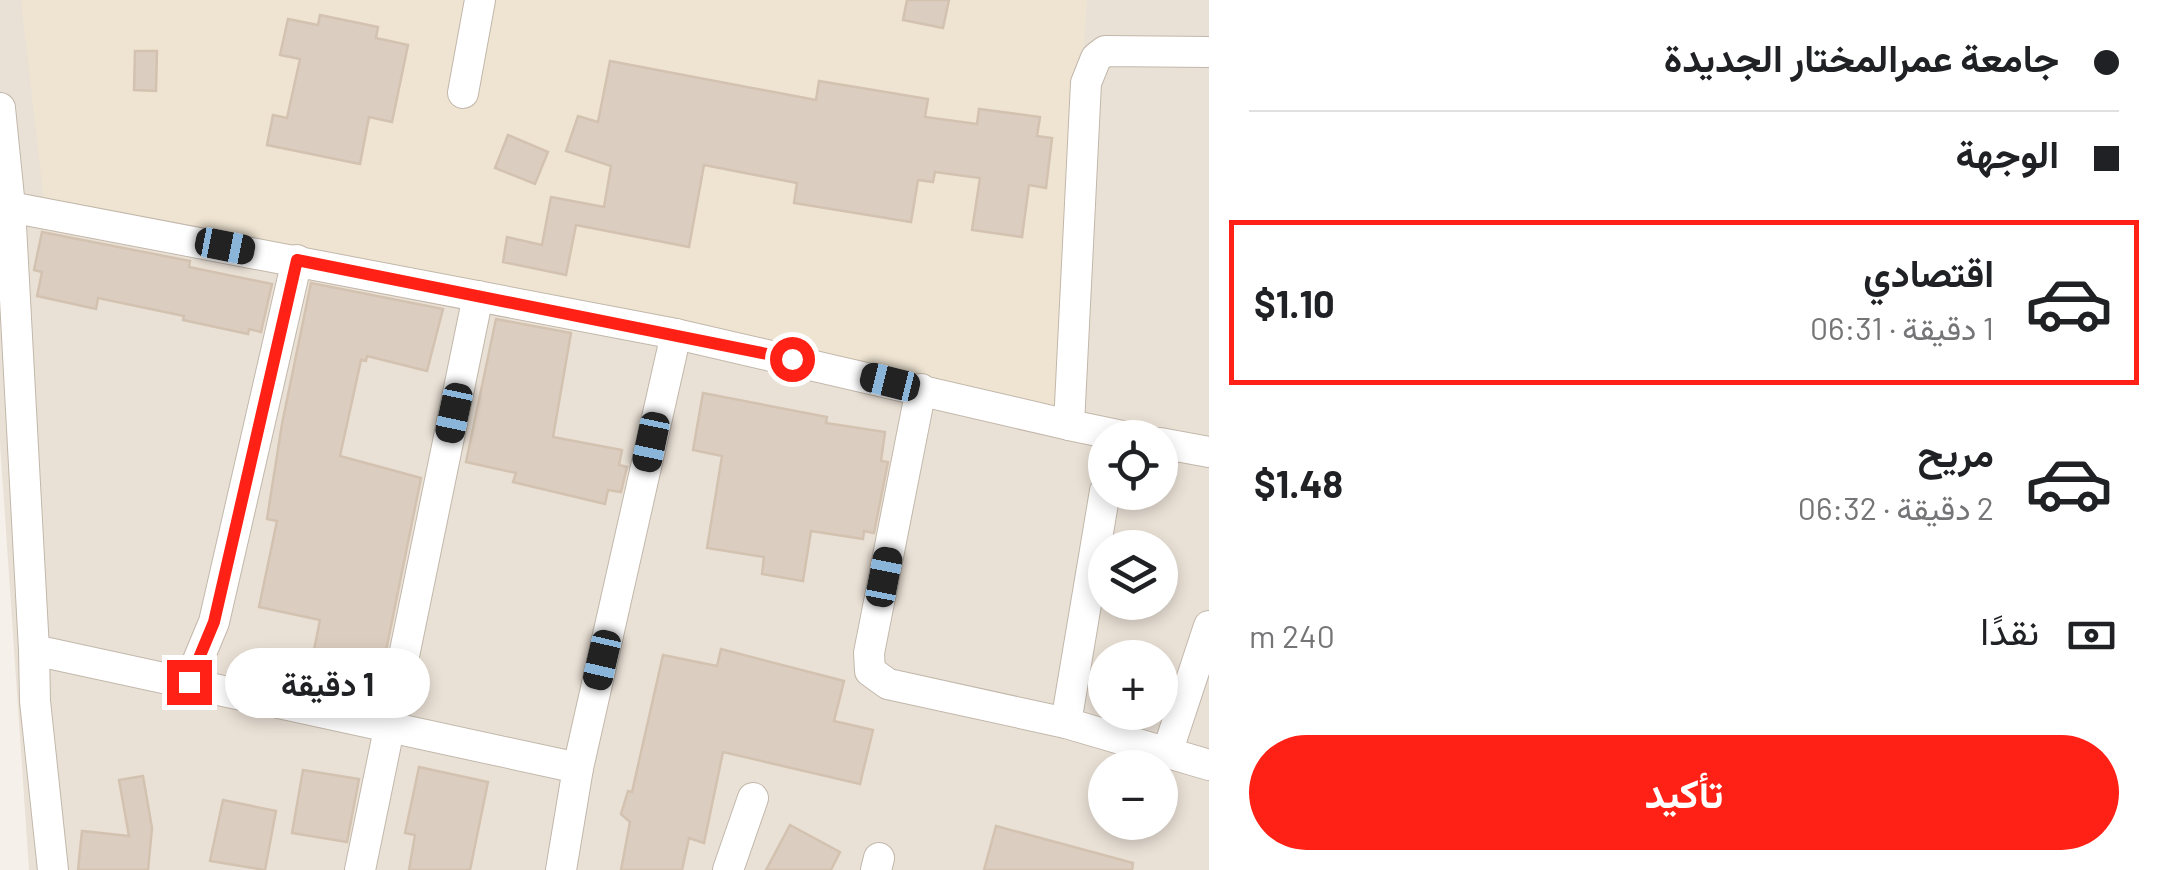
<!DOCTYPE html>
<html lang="ar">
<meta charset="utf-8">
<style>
body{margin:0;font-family:Barlow,Vazirmatn,sans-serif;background:#f6f6f6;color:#202124;direction:rtl;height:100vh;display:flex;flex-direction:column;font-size:38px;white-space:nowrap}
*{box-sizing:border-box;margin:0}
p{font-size:32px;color:#757577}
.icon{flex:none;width:55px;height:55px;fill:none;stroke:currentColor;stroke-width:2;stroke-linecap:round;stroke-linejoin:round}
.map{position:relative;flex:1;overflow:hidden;direction:ltr}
.side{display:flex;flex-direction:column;background:#fff;width:950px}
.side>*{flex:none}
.hud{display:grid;align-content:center;height:220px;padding:0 40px;background:#fff}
.controls{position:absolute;left:1088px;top:420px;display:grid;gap:20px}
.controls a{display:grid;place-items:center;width:90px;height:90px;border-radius:50%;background:#fff;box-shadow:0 5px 15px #0003;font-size:50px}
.end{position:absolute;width:45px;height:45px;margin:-22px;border:12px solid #ff2016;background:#fff;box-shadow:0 0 0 5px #fff}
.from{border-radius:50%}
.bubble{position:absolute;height:70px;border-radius:35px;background:#fff;box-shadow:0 5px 15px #0003;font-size:32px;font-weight:700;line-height:70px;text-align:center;direction:rtl}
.car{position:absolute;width:30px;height:60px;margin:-30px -15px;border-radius:12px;box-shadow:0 0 8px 2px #0007;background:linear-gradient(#222 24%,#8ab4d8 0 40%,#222 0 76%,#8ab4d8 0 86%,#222 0)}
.hud b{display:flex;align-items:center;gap:35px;height:95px;font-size:38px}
.hud b+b{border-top:2px solid #e0e0e0}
.hud i{width:25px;height:25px;background:#202124}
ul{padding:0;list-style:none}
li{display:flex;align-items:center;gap:30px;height:165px;margin:0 20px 15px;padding:0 20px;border:5px solid transparent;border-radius:0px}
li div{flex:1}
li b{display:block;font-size:38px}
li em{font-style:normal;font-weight:700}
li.on{border-color:#ff2016}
li>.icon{width:90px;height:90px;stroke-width:1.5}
.pay{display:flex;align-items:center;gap:25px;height:110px;padding:0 40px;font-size:38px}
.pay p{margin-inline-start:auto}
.button{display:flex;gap:20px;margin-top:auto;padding:20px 40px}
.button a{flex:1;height:115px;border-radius:60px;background:#ff2016;color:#fff;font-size:40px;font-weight:700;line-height:115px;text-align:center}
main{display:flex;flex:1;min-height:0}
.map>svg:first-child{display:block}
</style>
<main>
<section class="side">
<div class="hud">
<b><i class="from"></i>جامعة عمرالمختار الجديدة</b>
<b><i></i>الوجهة</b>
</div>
<ul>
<li class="on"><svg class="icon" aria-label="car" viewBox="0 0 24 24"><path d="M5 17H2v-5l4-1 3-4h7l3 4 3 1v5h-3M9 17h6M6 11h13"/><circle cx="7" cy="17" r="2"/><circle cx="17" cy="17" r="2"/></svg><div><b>اقتصادي</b><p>1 دقيقة · 06:31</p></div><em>$1.10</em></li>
<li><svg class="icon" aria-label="car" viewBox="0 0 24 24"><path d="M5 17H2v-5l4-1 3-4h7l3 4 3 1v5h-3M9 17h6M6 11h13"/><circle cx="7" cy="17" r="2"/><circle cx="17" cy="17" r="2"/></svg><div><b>مريح</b><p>2 دقيقة · 06:32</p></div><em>$1.48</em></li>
</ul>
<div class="pay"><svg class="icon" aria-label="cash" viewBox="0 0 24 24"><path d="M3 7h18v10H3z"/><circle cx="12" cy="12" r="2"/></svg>نقدًا<p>240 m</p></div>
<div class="button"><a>تأكيد</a></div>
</section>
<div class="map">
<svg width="1209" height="870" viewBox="0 0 1209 870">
<rect width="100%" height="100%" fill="#f5f0e9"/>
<path fill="#eae1d6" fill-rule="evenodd" d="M0,0H1209V870H29L0,443ZM1105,438H1160V492H1105ZM1105,548H1160V602H1105ZM1105,658H1160V712H1105ZM1105,768H1160V822H1105Z"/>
<polygon fill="#efe4d2" points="21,0 1087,0 1058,408 44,201"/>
<g fill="#dbcdc0" stroke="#d3c2b0" stroke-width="2.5">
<polygon points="907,0 949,0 943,28 903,20"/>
<polygon points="320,15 378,27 376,38 408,45 392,122 369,117 360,164 267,145 273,115 287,118 300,59 280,55 288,19 318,25"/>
<polygon points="135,51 157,51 156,91 134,90"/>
<polygon points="610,61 816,100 819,81 928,99 925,117 977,124 979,109 1040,117 1037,136 1052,138 1046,188 1029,185 1022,237 972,230 980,178 935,172 933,182 918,180 911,222 794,203 797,183 704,165 689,247 576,225 566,275 503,262 507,237 542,245 551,197 604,207 611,166 566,151 578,116 598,122"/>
<polygon points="508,135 548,152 535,184 495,168"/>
<polygon points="42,232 190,261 189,267 272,284 261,332 249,329 248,334 183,320 184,316 98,298 96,309 37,296 42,272 34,270"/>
<polygon points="311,283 443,309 427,371 367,356 366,361 361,360 340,456 421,478 375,705 306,690 320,620 259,607 277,521 267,519 282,424"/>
<polygon points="496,319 571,333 553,437 622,450 619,465 627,467 621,492 608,490 605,504 513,482 516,473 466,462"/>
<polygon points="703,393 827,417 826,423 885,432 881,461 888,462 874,533 864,531 863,539 811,531 803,581 762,574 764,557 707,548 722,456 693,450"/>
<polygon points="721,649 844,681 834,721 873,730 860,784 723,752 704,843 689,838 682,870 621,870 630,822 621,814 628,791 632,792 663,655 717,666"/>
<polygon points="419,767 488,782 470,870 409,870 415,835 405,833"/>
<polygon points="303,770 359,779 347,842 292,833"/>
<polygon points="143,776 152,828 148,870 78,870 82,831 129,836 119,780"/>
<polygon points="223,800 276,811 265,870 210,861"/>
<polygon points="790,825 840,852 831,870 766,870"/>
<polygon points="996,826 1133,863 1132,870 984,870"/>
</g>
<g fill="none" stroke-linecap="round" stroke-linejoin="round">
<defs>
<g id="minor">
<polyline points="463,93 480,0"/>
<polyline points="0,108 10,207 34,650 578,768 676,334"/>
<polyline points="10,207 676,334 1069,425 1086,83 1096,58 1105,51 1209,52"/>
<polyline points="921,389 869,653 870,671 888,684 1066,723 1209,765"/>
<polyline points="1069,425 1132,438"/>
<polyline points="1160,443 1209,452"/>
<polyline points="34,650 35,701 53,870"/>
<polyline points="189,682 214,622 297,260"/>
<polyline points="1066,723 1105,491"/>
<polyline points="1168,750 1209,626"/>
<polyline points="360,870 478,296"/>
<polyline points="561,870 578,768"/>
<polyline points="728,870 753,798"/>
<polyline points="876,870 879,858"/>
</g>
</defs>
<use href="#minor" stroke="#c2b7aa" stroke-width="32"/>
<use href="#minor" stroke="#fff" stroke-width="30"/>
</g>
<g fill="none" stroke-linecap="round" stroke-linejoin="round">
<polyline stroke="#ff2016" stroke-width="12" points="189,682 214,622 297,260 792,359"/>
</g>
</svg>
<div class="controls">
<a><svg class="icon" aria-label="locate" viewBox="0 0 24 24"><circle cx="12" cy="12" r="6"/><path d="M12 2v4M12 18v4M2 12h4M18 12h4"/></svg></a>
<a><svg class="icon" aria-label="layers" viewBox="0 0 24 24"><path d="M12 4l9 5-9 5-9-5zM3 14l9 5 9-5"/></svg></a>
<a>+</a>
<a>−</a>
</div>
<i class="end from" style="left:792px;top:359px"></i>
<i class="end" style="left:189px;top:682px"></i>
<div class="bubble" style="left:225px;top:648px;width:205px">1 دقيقة</div>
<i class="car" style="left:225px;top:246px;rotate:101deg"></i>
<i class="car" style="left:890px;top:382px;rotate:284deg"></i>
<i class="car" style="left:454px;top:413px;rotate:192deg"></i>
<i class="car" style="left:651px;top:442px;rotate:192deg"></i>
<i class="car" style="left:884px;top:577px;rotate:11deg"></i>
<i class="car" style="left:602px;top:660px;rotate:193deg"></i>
</div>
</main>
